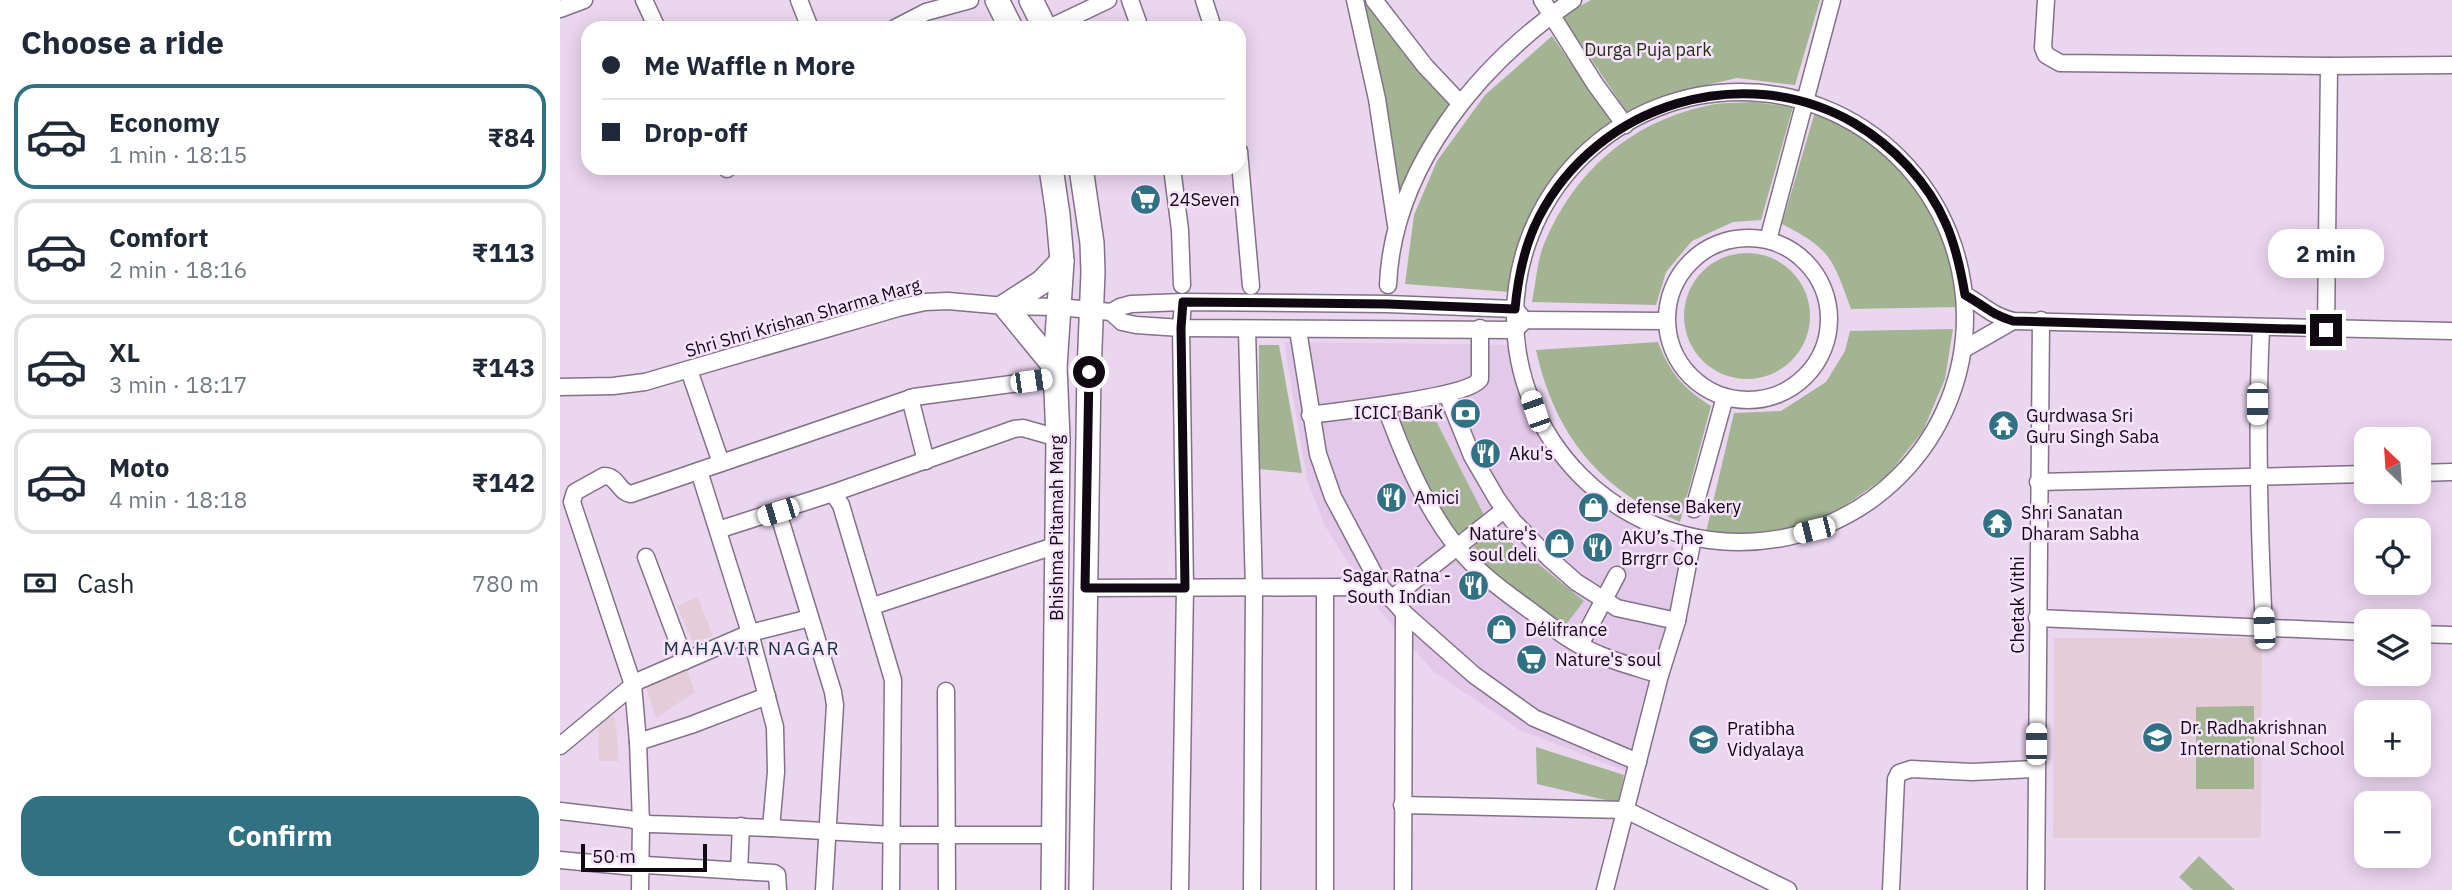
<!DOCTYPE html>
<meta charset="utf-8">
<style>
body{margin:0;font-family:"IBM Plex Sans",sans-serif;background:#f6f6f7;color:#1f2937;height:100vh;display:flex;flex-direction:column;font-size:26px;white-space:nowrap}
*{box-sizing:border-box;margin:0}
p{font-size:23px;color:#747a83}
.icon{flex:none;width:38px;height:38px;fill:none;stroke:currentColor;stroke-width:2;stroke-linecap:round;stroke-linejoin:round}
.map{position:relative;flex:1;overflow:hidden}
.sheet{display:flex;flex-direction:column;background:#fff;width:560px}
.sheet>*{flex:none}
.hud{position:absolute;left:21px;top:21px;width:665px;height:154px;border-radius:21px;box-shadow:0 4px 18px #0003;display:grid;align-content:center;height:154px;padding:0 21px;background:#fff}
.needle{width:46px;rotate:335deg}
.fabs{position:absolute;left:1794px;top:427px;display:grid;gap:14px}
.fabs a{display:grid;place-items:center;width:77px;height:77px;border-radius:14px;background:#fff;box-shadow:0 4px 18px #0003;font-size:35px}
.scale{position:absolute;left:21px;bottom:18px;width:126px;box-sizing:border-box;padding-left:7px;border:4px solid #100912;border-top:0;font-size:19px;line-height:24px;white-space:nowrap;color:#100912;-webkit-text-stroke:5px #f8e3fe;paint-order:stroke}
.end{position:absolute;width:32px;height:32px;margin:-16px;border:9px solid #100912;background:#fff;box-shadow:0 0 0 4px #fff}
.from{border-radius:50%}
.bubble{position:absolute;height:49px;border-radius:21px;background:#fff;box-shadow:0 4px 18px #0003;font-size:23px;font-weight:700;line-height:49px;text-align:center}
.car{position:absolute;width:21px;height:42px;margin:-21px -10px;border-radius:9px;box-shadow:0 0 5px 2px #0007;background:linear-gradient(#fff 24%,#345 0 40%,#fff 0 76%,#345 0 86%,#fff 0)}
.hud b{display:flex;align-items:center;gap:24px;height:66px;font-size:26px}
.hud b+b{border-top:2px solid #e0e1e3}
.hud i{width:18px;height:18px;background:#1f2937}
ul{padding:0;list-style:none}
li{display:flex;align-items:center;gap:21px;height:105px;margin:0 14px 10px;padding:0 7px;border:4px solid #e0e1e3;border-radius:21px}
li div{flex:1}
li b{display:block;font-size:26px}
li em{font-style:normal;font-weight:700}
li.active{border-color:#307284}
li>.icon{width:63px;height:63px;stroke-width:1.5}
h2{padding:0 21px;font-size:32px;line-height:84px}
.pay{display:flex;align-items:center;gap:18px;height:77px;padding:0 21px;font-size:26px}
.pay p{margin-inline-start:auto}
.cta{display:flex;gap:14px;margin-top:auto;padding:14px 21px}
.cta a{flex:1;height:80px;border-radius:21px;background:#307284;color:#fff;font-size:28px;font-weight:700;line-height:80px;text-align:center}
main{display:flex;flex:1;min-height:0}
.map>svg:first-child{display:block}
</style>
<main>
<section class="sheet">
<h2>Choose a ride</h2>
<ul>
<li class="active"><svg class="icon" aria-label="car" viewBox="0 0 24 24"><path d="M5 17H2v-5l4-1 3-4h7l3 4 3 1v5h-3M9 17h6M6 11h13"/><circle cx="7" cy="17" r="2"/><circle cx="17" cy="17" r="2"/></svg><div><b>Economy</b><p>1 min · 18:15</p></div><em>₹84</em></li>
<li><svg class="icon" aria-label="car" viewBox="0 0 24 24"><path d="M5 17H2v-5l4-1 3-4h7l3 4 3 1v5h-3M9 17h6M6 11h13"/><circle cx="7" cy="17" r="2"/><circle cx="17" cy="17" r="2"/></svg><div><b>Comfort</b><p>2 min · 18:16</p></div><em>₹113</em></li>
<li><svg class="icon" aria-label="car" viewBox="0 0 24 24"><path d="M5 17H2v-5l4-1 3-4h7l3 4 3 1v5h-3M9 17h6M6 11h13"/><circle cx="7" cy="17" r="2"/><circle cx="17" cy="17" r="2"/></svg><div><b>XL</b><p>3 min · 18:17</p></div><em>₹143</em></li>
<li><svg class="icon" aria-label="car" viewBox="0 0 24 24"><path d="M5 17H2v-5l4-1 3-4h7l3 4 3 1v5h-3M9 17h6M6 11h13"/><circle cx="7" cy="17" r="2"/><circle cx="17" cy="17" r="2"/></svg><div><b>Moto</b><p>4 min · 18:18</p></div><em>₹142</em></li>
</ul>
<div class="pay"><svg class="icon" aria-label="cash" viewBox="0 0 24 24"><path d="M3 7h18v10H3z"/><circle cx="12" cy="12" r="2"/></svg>Cash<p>780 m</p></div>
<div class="cta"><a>Confirm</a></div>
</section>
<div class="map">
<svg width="1892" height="890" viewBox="0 0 1892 890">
<rect width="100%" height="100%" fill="#ebd6f0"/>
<polygon fill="#e3c9e9" points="724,342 960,345 976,408 1018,476 1095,532 1130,562 1075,775 960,730 874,672 814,604 765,526 747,480"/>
<g fill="#e4cdd9">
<polygon points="138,597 153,636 133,643 117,606"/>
<polygon points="1494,638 1702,638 1701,838 1493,838"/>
<polygon points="126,667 135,692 96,718 86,687"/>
<polygon points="55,717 59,761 39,761 38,720"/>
</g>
<g fill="#a2b492">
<polygon points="801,0 804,0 822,24 892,104 838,197"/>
<polygon points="1031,0 1260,0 1235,85 1177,78 1125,90 1068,114 1002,16"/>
<polygon points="992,36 1051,121 999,168 968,228 950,292 845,284 854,215 877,161 925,95"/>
<path d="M1194,102L1233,107L1201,220L1173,222L1132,241L1106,272L1096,305L972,302C976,283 977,261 984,244C1014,172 1069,123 1146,106C1161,102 1178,103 1194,102Z"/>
<path d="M1255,112C1272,120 1293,127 1308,138C1362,179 1394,239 1400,307L1291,309C1273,259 1271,249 1222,224Z"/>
<circle cx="1187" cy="316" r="63"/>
<polygon points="1393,329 1385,379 1363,431 1327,476 1280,509 1236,527 1175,535 1146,532 1174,413 1221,411 1266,382 1285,351 1290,331"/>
<path d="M1098,342C1110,373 1123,388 1151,406L1120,522C1106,515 1089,510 1076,501C1020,465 990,414 976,350Z"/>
<polygon points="699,345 719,345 742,473 699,469"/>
<polygon points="869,407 926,519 894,535 837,423"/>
<polygon points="931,526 1024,601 1004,627 910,552"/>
<polygon points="1694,706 1694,789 1636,789 1636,707"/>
<polygon points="976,747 1064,775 1058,803 977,784"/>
<polygon points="1639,856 1675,890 1633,890 1619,877"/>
</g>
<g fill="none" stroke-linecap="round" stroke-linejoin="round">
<defs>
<g id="minor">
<polyline points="84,0 97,28"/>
<polyline points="239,0 250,28"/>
<polyline points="570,0 580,28"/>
<polyline points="644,0 653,28"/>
<polyline points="795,0 817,99 836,225"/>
<polyline points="814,0 865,66 900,103"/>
<polyline points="982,0 1035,84 1065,125"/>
<polyline points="1486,0 1483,48 1486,55 1500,63 1769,66 1892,65"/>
<polyline points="0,9 24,0"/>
<polyline points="335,28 366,12 410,0"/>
<polyline points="489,28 548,0"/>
<circle cx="1180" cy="317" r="225"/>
<polyline points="679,151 691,286"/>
<polyline points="167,168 167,169"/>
<polyline points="612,168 620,230 622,285"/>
<circle cx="1188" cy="319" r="81"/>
<polyline points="1208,240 1272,0"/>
<path d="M828,285C833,167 919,64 1013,0"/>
<path d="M1405,295C1425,306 1430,315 1453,321L1892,331"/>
<polyline points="551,312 560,307 571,304 623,302 827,304 955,309 961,316"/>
<path d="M1701,329C1696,429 1699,528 1704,628"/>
<polyline points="687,330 694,589 692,890"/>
<polyline points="738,330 758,454 773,497 821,587 844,613 914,675 974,718 1078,762"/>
<polyline points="1766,330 1769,66"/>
<polyline points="1404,349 1453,321"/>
<polyline points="129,370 161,463"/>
<polyline points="0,387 53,386 85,382 338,308 365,302 388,301 445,306 499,307 551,312 562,322 576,325 621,328 955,330 965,320 1106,321"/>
<polyline points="887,394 912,456 937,499 953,521 989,558 1016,582 1057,608 1117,621"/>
<polyline points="350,398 366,461"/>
<path d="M825,405C841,450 867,511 898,548C918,573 945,592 971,611C992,627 1013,644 1038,654C1058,663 1079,668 1100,675"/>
<path d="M750,415C778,411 909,397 920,379V328"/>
<polyline points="139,471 190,633 215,727 216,772 211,828"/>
<polyline points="1858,473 1892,472"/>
<polyline points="1478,482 1806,474"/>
<polyline points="273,493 281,505 333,680 331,890"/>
<polyline points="1134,509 1165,397"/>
<polyline points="218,512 273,692 275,705 264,890"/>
<polyline points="158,530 273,493 454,429 463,428 498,438"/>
<polyline points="86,557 125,661"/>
<polyline points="525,588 821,587"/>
<polyline points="765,588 765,890"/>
<polyline points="831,599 944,510"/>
<polyline points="313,606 497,545"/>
<polyline points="1477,618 1806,632"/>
<polyline points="1858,634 1892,635"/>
<polyline points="1020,645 1057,575"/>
<polyline points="386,691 387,890"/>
<polyline points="78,742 131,725 207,696"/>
<polyline points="0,746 78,681 190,633 250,618"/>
<polyline points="842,805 1066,810 1228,890"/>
<polyline points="0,811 69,819 90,824 211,828 333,835 493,835"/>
<polyline points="0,860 75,867 86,865 214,873 217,875 218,890"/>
<polyline points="179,871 181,826"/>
<path d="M80,890L81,823L78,742L73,685L12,502L15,492L44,476C58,476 58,492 71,494L354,397L496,378"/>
<polyline points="620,890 625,588 621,328 623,302"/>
<polyline points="843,890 844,613"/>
<polyline points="1045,890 1100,675 1117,621 1133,538"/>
<polyline points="1331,890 1336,779 1339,773 1351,769 1412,772 1476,769"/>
<polyline points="1476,890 1481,320"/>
</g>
<g id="secondary">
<polyline points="437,0 451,28"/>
<polyline points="471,0 485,28"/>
<polyline points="491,168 498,215 502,261 495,367 498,438 493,890"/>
<polyline points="495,367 445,306 482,282 502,261"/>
<polyline points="521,890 529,372 533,272 532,243 521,168"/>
</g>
</defs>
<use href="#minor" stroke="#837188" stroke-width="19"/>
<use href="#secondary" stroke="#837188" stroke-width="26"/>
<use href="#minor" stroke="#fff" stroke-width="16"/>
<use href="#secondary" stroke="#fff" stroke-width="23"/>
</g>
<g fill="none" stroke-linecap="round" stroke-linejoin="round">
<path stroke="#100912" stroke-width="9" d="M529,372L525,588H625L621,328L623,302L827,304L955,309C958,277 964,246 979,217C1037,104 1183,59 1294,123C1333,146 1368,182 1386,224C1396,247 1401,271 1405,295C1425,306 1430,314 1453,321L1766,330"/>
</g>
<defs>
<symbol id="supermarket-disc" viewBox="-11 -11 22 22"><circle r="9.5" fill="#307284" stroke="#f8e3fe"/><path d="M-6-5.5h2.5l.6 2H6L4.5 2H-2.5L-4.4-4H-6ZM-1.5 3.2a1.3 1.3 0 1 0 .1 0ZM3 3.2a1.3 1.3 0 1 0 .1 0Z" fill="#fff"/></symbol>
<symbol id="bank-disc" viewBox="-11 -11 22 22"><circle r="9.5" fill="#307284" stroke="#f8e3fe"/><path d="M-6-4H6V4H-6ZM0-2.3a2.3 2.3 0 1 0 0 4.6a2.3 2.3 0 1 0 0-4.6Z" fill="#fff"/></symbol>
<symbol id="temple-disc" viewBox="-11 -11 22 22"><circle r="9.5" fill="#307284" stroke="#f8e3fe"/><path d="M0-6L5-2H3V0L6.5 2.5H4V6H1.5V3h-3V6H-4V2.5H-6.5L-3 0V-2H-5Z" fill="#fff"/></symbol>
<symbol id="restaurant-disc" viewBox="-11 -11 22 22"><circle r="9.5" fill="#307284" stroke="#f8e3fe"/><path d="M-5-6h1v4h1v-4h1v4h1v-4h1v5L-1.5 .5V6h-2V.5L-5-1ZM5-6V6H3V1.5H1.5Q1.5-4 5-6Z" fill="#fff"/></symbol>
<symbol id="shop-disc" viewBox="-11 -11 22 22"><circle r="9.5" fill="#307284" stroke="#f8e3fe"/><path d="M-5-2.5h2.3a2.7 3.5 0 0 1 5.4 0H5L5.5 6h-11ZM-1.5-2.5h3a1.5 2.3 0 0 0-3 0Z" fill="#fff"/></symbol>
<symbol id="school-disc" viewBox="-11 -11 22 22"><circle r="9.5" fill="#307284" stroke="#f8e3fe"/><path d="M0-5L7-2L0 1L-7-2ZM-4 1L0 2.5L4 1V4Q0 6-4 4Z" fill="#fff"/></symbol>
</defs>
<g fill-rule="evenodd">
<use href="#supermarket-disc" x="568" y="182" width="35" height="35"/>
<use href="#bank-disc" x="888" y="396" width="35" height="35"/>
<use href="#temple-disc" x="1426" y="408" width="35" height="35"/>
<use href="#restaurant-disc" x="908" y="436" width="35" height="35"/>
<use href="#restaurant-disc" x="814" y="480" width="35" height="35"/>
<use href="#shop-disc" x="1016" y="490" width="35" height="35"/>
<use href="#temple-disc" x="1420" y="506" width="35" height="35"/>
<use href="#shop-disc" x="982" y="526" width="35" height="35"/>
<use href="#restaurant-disc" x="1020" y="530" width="35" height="35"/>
<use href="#restaurant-disc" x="896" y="568" width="35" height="35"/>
<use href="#shop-disc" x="924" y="612" width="35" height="35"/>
<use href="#supermarket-disc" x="954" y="642" width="35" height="35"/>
<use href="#school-disc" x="1580" y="720" width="35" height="35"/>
<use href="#school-disc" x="1126" y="722" width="35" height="35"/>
</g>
<g text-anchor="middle" stroke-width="5" stroke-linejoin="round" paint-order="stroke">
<g font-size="18" fill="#1f3108" stroke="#f8e3fe">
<text x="1088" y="56">Durga Puja park</text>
</g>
<g font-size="18" fill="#100912" stroke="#f8e3fe" text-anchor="start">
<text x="609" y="206">24Seven</text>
<text x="883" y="419" text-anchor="end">ICICI Bank</text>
<text x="1466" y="422">Gurdwasa Sri<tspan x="1466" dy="21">Guru Singh Saba</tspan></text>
<text x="949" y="460">Aku's</text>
<text x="854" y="504">Amici</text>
<text x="1056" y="513">defense Bakery</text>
<text x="1461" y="519">Shri Sanatan<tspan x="1461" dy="21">Dharam Sabha</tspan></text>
<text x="977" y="540" text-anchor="end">Nature's<tspan x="977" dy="21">soul deli</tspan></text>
<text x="1061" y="544">AKU’s The<tspan x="1061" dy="21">Brrgrr Co.</tspan></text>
<text x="891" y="582" text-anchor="end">Sagar Ratna -<tspan x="891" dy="21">South Indian</tspan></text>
<text x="965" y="636">Délifrance</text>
<text x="995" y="666">Nature's soul</text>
<text x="1620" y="734">Dr. Radhakrishnan<tspan x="1620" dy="21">International School</tspan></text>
<text x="1167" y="735">Pratibha<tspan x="1167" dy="21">Vidyalaya</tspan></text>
</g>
<g font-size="18" fill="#100912" stroke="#f8e3fe">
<text transform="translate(243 318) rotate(-16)" y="6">Shri Shri Krishan Sharma Marg</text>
<text transform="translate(497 528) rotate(-90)" y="6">Bhishma Pitamah Marg</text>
<text transform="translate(1458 605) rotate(-90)" y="6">Chetak Vithi</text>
</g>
<g font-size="19" letter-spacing="2" fill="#15343d" stroke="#f8e3fe">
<text x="192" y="655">MAHAVIR NAGAR</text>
</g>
</g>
</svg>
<div class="fabs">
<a><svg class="needle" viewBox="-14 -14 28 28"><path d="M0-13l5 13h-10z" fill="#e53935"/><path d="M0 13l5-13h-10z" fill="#747a83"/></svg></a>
<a><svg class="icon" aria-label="locate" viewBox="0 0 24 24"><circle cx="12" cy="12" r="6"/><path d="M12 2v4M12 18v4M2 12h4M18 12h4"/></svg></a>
<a><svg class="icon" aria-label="layers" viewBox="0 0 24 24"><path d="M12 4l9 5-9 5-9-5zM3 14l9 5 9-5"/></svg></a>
<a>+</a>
<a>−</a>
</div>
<div class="scale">50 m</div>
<i class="end from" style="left:529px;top:372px"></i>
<i class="end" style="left:1766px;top:330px"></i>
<div class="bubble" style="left:1708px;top:229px;width:116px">2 min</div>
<i class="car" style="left:471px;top:381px;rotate:82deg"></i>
<i class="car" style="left:1697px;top:404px;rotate:180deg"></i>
<i class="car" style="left:975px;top:411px;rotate:341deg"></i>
<i class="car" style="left:218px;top:512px;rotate:253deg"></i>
<i class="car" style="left:1254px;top:530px;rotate:256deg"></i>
<i class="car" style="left:1704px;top:628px;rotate:357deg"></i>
<i class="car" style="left:1476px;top:744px;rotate:0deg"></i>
<div class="hud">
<b><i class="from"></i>Me Waffle n More</b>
<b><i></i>Drop-off</b>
</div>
</div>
</main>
